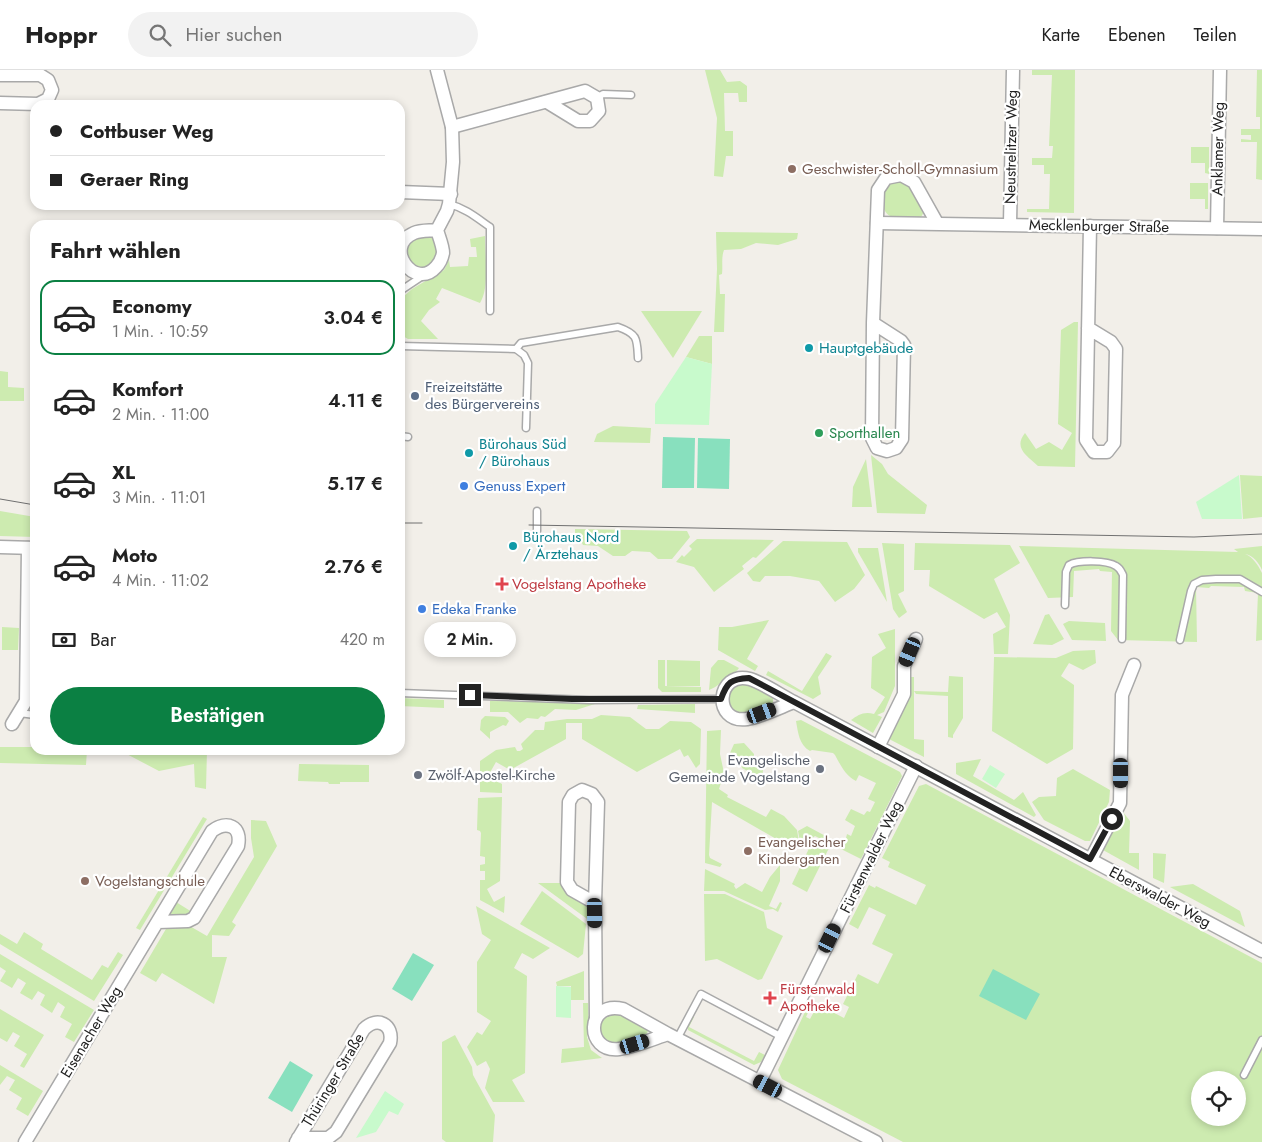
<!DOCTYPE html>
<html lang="de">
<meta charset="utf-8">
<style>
body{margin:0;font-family:Jost,sans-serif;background:#f2f2f2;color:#222;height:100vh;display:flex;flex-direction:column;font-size:19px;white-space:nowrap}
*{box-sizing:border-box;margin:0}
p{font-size:16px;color:#767676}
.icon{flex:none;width:28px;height:28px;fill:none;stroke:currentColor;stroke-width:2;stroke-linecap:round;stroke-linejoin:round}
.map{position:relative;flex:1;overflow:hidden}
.details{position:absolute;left:30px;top:150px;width:375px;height:535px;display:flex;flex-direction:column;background:#fff;border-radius:15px;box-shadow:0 2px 8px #0003}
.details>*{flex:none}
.top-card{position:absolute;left:30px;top:30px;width:375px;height:110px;border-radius:15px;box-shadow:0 2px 8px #0003;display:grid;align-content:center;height:110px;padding:0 20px;background:#fff}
.tools{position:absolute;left:1191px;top:1001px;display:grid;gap:10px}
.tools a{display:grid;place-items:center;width:55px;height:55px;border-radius:50%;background:#fff;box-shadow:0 2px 8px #0003;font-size:25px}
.end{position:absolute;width:22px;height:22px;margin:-11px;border:6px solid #222;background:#fff;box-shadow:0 0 0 2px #fff}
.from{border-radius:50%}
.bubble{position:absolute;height:35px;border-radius:18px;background:#fff;box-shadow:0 2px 8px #0003;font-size:16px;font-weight:600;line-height:35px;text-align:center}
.car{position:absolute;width:15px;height:30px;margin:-15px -8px;border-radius:6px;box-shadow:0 0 4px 1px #0007;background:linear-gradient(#222 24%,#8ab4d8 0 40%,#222 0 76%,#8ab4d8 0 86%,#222 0)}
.top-card b{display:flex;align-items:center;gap:18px;height:48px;font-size:19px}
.top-card b+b{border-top:1px solid #e0e0e0}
.top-card i{width:12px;height:12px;background:#222}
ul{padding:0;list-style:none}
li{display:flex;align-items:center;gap:15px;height:75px;margin:0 10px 8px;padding:0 10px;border:2px solid transparent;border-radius:15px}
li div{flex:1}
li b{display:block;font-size:19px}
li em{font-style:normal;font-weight:600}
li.current{border-color:#0b8043}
li>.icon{width:45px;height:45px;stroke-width:1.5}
h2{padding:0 20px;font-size:22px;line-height:60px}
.pay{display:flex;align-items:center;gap:12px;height:55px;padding:0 20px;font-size:19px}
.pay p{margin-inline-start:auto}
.primary-button{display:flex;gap:10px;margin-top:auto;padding:10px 20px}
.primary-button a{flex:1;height:58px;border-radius:30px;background:#0b8043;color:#fff;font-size:20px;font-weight:600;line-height:58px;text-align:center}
header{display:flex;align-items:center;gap:30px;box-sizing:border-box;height:70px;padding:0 25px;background:#fff;border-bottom:1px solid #e0e0e0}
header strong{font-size:24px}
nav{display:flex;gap:28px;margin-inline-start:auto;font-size:18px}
.search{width:350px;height:45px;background:#f2f2f2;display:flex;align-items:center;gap:12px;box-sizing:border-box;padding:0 18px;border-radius:28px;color:#767676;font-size:19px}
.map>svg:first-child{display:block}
</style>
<header>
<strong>Hoppr</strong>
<div class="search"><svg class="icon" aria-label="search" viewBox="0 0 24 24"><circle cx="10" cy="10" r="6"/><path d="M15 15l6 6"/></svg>Hier suchen</div>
<nav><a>Karte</a><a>Ebenen</a><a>Teilen</a></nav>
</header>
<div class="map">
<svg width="1262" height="1072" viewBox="0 0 1262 1072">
<rect width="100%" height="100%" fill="#f2efe9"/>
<g fill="#cdebb0" fill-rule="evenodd">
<polygon points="705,0 720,0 727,12 740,11 747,16 747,32 739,32 738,23 724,23 725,61 733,61 733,86 726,86 723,107 714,106 717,48"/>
<polygon points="1032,0 1075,0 1074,143 1027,142 1027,139 1049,139 1050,104 1044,104 1044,95 1032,95 1032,88 1052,88 1053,76 1049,76 1052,5 1032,5"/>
<polygon points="1257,0 1262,0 1262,110 1256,109 1257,72 1241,72 1241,69 1251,70 1251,65 1241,65 1241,59 1260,59 1260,47 1256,47"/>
<polygon points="1191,77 1209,77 1209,104 1205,103 1205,93 1191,93"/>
<path d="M899,110L909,115L924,142L921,147C912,148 898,150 890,146C880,140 880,122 888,114C891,112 896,111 899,110Z"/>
<polygon points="1190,113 1208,113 1208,139 1205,139 1205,129 1190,129"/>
<path d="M435,162L437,187L431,196L421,199C405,193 403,185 411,170Z"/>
<path d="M716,162L798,163L797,169L778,175L756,173L741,179L724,180C721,188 723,195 722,204L719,205L720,224H725L724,262H714L717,199Z"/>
<path d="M485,166C485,184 490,217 480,233L442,218L436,229L440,232L429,240L421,251L438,269H408L401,265L400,234L403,227L412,219L444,200L449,190L450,197L468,196L469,187H477L476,177H471L470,169Z"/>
<polygon points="641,241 702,241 673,288"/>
<path d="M1074,252H1078L1075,397L1038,396C1027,386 1013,378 1025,363L1036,379L1049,372L1062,380L1072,363L1058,354L1061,260Z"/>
<polygon points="699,266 712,266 712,294 686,287"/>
<polygon points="0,301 8,302 8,317 24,318 24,331 0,331"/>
<polygon points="613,356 651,358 650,373 594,372 597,364"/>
<polygon points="871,385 882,394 888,404 927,435 925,444 877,443"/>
<polygon points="866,389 872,437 852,437 853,417"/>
<polygon points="1240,405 1262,406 1262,447 1243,449"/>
<polygon points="0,441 35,447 35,467 0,466"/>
<polygon points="575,459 687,461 690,467 672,489 658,489 650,482 632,481 625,486 613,486 598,476 583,475 581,471 575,467"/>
<polygon points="697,469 774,470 756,488 753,487 742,496 744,499 714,522 694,497 676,492 682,485 684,487 692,479 689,476"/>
<polygon points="783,471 847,472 865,505 854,519 835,532 819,511 790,506 765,506 760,512 753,511 747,503"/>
<polygon points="882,473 904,474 904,521 898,524 907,542 899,548 893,539"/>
<polygon points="915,473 1010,475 1020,493 994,509 1010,545 1008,584 994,584 993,564 1006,557 997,542 984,549 929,516 930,500 914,500"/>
<path d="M1019,476L1238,482L1234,479L1262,476V500C1259,493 1253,485 1245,484C1253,487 1258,495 1262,503V570L1256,571L1258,523L1245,521L1244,517L1211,516L1209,518L1196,517L1197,572L1118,570L1111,561L1112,502L1100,501L1099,499L1074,501L1073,527L1048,528Z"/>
<polygon points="858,478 878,478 887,532 858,482"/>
<polygon points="1049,544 1064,569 1052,575 1033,574 1045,545"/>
<polygon points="769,550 747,589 758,596 755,601 718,580 719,557 732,557"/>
<polygon points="1069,551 1105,553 1106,571 1072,570 1063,554"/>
<polygon points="2,557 19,558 18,580 2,580"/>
<path d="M895,559V616L884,642L877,645L882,647L873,663L851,650C858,645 864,641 874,644L885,627L871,618L872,587L886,578L878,564Z"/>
<polygon points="1095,580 1096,593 1083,600 1069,593 1061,606 1074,615 1073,679 1047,694 992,661 994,587 1056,588 1073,581"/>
<polygon points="826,583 832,586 818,607 821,624 813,629 766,605 768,601 802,621"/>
<polygon points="658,590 665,590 665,616 701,617 701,622 662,622 658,618"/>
<polygon points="667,590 700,591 700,616 667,616"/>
<path d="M718,590H724L739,598C735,604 731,604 726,608C718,614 719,616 709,620L711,598Z"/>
<polygon points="949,606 963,607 963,648 953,665 953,668 948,667 948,626 916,624 914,621 948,622"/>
<path d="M909,607H914V669L924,670V687L889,669C901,645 909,635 909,607Z"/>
<polygon points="737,614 747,614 773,627 773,635 745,644 737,644 730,638 728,620"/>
<polygon points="400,628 444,630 444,638 400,636"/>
<polygon points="490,631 598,633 576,640 555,639 545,647 541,646 538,649 527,648 520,653 508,642 490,642"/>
<polygon points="695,634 695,643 637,639 638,635"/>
<polygon points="601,645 630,647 646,659 659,659 670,651 691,652 701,659 700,694 696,698 688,685 684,687 680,679 637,702 582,669 582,653 566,653 566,669 510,700 496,692 488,706 502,714 502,723 480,722 480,691 496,680 515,677 517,681 520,681 523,679 521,674 535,660 544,660 545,652 567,649 592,649"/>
<polygon points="485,646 505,647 509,651 506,656 503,655 490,662 490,669 480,660 481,650"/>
<path d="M801,650L900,702L902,706L861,789L815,766L801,777L798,761L807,756L844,776L847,764L851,766L855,756L845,750L851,739L864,745L867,741L870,742L875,732L868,729L876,713L859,705L856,711C845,705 841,696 835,685L833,683L812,680L810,681C799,675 798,662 796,651Z"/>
<polygon points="721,660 720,684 724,703 719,719 728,725 727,727 766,747 771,739 784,746 797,760 800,778 790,777 712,732 709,785 710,788 722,794 720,797 705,793 707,661"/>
<path d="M744,673L754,684V694L763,699L762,712C753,707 750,702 742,698L741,694L730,689V683L734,674Z"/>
<polygon points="0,677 35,677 35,680 87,680 86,695 0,693"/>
<polygon points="119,680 207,680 206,719 195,717 194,694 159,701"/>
<polygon points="981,689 973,706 1014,730 1023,722 1036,745 1034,747 956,704 956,693"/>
<polygon points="299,694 369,695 369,712 340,712 340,714 329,714 328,712 298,711"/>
<polygon points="1073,699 1110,720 1109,732 1090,771 1085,771 1044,750 1032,732 1039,727 1056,726 1057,708"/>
<path d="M926,714L1262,893V1072H903L782,1009L778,1000L811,929L814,930L806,947L810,949L816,938L819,940L821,936L844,948L849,937L843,934L858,904L878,914L893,884L872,874L886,845L869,837L858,859L849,854L869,815L875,818L876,816L916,835L926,815L888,797L890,792L882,788L919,716ZM1200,1010H1238V1048H1200Z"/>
<polygon points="502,727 500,811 487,819 494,832 505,826 504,843 480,830 480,810 485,810 485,801 480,801 480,795 485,794 485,787 480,786 481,763 480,761 477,760 478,728"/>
<polygon points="1123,742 1130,751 1129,783 1139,783 1139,800 1103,780"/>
<polygon points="203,747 207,749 140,860 136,858"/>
<polygon points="251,750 266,751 277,776 232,852 236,855 229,866 212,865 212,887 227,887 214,934 162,903 156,912 140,903 173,847 170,844 176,832 192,842 190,844 174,847 207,866 254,787 251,768"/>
<polygon points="814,768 830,776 807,822 792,814"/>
<polygon points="1153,783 1166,784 1164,813 1153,808"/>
<polygon points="780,795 780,811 769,836 776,839 780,832 782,833 778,842 773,839 765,840 724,821 704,821 705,799 735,814 734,816 736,819 745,813 762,822 770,807"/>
<polygon points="538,813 562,813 568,824 588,837 590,851"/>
<polygon points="1193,814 1240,841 1245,857 1170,817"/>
<polygon points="542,821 586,854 583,884 578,888 520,854"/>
<polygon points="704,824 725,824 764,842 767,858 783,866 762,909 758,910 717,889 705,891"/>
<polygon points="476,836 550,878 533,889 522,883 514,898 527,906 525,1003 512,1010 525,1032 493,1032 485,1018 490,999 486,991 477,996 467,977 477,962 482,965 491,951 477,942 477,892 491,870 482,864"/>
<polygon points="24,862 43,874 41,879 92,910 102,895 108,898 118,882 123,885 94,931 0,874 0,864 17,874"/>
<polygon points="0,884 94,940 74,972 65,967 72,954 60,947 65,937 58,932 52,943 40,935 45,925 38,921 32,930 20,923 26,913 18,908 12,918 0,911 6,901 0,897"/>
<polygon points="584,901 584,930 571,930 571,916 557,916 556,912"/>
<polygon points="583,933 588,933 589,954 587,967 591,980 602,988 561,993 562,979 584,977"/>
<polygon points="0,939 44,965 24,998 20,996 27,984 14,976 20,966 13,962 7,972 0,968"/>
<path d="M610,943H619L647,957L648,961L646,965C627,971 594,985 601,949Z"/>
<polygon points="691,946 694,947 689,957 754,991 759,982 765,985 761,992 754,995 688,960 687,955"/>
<polygon points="455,965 472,997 473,1005 495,1045 493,1072 446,1072 442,1069 442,972"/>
<polygon points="0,995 43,1021 28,1046 16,1039 22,1028 9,1020 15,1010 7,1006 0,1015"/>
</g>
<g fill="#c8facc">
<polygon points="686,287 712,294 709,355 655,354 655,334"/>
<polygon points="1239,405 1242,449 1202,449 1196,432"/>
<polygon points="990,695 1005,704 996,718 982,709"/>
<polygon points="556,916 571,917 571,948 556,947"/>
<polygon points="385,1021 404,1034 398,1045 389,1041 376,1062 356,1068"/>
</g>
<g fill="#88e0be">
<polygon points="663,367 695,368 694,418 662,418"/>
<polygon points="698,368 730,369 729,419 697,418"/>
<polygon points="413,883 434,895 412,931 392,919"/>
<polygon points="993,899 1040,924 1026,950 979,926"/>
<polygon points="290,991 313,1005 292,1042 268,1028"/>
</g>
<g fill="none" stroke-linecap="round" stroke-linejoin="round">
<defs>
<g id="service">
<polyline points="597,28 603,24 631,25"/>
<path d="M449,134C465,138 477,148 490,157V241"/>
<polyline points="400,221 424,205"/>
<polyline points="400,276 516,279 524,285 528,293 526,358"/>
<path d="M516,279L521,273L618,257C638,264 637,269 638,288"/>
<polyline points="400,366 408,367"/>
<polyline points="537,461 537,441"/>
<path d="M1065,535L1066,502L1069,495C1078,490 1107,490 1116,496C1120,498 1121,501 1123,505L1122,569"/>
<polyline points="1180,570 1191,521 1194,514 1202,510 1216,509 1240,509 1262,522"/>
<polyline points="400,623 589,630 721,629"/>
<polyline points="19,643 35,645"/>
<polyline points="677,969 701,924 782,967"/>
<polyline points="1244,1005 1262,970"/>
</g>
<g id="minor">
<path d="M437,0L452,57L453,92L449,134L447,141L437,160C439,167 443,176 443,183C442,188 440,193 436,197C415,221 382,177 414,163C421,160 430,161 437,160"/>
<polyline points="0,5 40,5 48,10 52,20 48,29 38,34 0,33"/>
<polyline points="452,57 585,21 597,28 599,41 590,51 578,51 547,32"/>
<polyline points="400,122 451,124"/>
<polyline points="877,153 1262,159"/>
<polyline points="1010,154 1013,0"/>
<polyline points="1217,158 1220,0"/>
<polyline points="873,253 901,271 904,275 902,369 896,378 887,381 877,378 872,368 873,253 878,120 886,108 901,105 914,112 937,153"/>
<polyline points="1088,258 1111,272 1116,279 1114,373 1107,382 1094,382 1086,370 1090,156"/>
<polyline points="0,477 35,478"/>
<path d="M794,632C781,637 760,647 747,649C712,654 716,600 750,609C761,612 782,626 794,632L1262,881"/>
<polyline points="12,654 26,631 28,478"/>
<polyline points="878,677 904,624 904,596 916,569"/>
<polyline points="1091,789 1120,733 1122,625 1134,595"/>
<polyline points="595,833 572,820 567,812 569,732 573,725 582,720 592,724 598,732 595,833 596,948"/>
<path d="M668,964C653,969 634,977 619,979C585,983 585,930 623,939L668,964L876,1072"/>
<polyline points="760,1011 916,696"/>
<path d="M25,1072L212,761C227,750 242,756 238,776L194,848L188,851L158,852"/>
<path d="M296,1072L364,959C377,946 394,954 390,973L336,1062L328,1068H298"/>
</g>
</defs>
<use href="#service" stroke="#a9a9a9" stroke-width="9"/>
<use href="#minor" stroke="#a9a9a9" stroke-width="15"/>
<use href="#service" stroke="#fff" stroke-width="6"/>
<use href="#minor" stroke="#fff" stroke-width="12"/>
<g stroke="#707070" stroke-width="1">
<polyline points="0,429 35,435"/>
<polyline points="400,453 422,453"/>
<polyline points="529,455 1194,467 1262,464"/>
</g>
</g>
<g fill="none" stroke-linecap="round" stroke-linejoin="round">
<path stroke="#222" stroke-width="6" d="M470,625L572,629H721C727,612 731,609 749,608L1090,789L1112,749"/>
</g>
<g fill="#8d6e63" stroke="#fff" stroke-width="2">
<circle cx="792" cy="99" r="5"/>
<circle cx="748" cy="781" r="5"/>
<circle cx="85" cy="811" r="5"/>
</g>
<g fill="#0f9aa8" stroke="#fff" stroke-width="2">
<circle cx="809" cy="278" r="5"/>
<circle cx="469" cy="383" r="5"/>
<circle cx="513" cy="476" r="5"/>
</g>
<circle fill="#5c6f8a" stroke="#fff" stroke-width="2" cx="415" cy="326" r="5"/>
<circle fill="#2e9e5b" stroke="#fff" stroke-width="2" cx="819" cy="363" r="5"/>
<g fill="#3f7fe0" stroke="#fff" stroke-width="2">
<circle cx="464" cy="416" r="5"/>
<circle cx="422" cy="539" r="5"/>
</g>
<g fill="#e0444e" stroke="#fff" stroke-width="2">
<path d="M499.5 506.5h5v5h5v5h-5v5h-5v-5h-5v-5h5z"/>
<path d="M767.5 920.5h5v5h5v5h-5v5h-5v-5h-5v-5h5z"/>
</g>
<g fill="#6b7280" stroke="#fff" stroke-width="2">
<circle cx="820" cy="699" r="5"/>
<circle cx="418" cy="705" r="5"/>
</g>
<g text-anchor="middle" stroke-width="4.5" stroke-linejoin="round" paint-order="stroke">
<g font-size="15" fill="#222" stroke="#fff">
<text transform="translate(1011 77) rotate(-89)" y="5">Neustrelitzer Weg</text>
<text transform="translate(1218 79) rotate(-89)" y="5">Anklamer Weg</text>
<text transform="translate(1099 156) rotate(1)" y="5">Mecklenburger Straße</text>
<text transform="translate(871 787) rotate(-64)" y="5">Fürstenwalder Weg</text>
<text transform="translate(1160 827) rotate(28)" y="5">Eberswalder Weg</text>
<text transform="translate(91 962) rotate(-59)" y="5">Eisenacher Weg</text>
<text transform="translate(333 1010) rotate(-59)" y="5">Thüringer Straße</text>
</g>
<g font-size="15" fill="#785e54" stroke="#fff" text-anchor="start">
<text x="802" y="104">Geschwister-Scholl-Gymnasium</text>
<text x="758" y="777">Evangelischer<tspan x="758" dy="17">Kindergarten</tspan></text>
<text x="95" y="816">Vogelstangschule</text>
</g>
<g font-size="15" fill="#0d838f" stroke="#fff" text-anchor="start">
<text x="819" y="283">Hauptgebäude</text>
<text x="479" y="379">Bürohaus Süd<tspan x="479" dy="17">/ Bürohaus</tspan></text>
<text x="523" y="472">Bürohaus Nord<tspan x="523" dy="17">/ Ärztehaus</tspan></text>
</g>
<g font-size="15" fill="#4e5e75" stroke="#fff" text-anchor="start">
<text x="425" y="322">Freizeitstätte<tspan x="425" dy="17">des Bürgervereins</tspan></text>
</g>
<g font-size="15" fill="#27864d" stroke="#fff" text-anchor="start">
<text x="829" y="368">Sporthallen</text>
</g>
<g font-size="15" fill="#366cbe" stroke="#fff" text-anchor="start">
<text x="474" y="421">Genuss Expert</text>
<text x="432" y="544">Edeka Franke</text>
</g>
<g font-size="15" fill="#be3a42" stroke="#fff" text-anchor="start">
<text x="512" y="519">Vogelstang Apotheke</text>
<text x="780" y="924">Fürstenwald<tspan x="780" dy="17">Apotheke</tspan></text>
</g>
<g font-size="15" fill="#5b616d" stroke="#fff" text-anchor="end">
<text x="810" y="695">Evangelische<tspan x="810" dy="17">Gemeinde Vogelstang</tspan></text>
<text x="428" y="710" text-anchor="start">Zwölf-Apostel-Kirche</text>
</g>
</g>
</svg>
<div class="tools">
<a><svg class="icon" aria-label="locate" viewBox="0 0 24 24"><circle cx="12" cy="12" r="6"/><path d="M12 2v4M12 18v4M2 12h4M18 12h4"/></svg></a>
</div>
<i class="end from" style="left:1112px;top:749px"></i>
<i class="end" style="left:470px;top:625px"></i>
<div class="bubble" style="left:424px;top:552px;width:92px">2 Min.</div>
<i class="car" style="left:910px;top:582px;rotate:203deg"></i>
<i class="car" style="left:762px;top:643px;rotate:70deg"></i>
<i class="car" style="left:1121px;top:703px;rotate:180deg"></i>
<i class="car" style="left:595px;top:843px;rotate:179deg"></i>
<i class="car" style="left:830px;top:868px;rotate:26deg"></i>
<i class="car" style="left:635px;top:974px;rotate:73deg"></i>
<i class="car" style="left:768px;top:1016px;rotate:297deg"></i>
<div class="top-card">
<b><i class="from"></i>Cottbuser Weg</b>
<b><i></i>Geraer Ring</b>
</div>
<section class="details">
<h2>Fahrt wählen</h2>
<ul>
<li class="current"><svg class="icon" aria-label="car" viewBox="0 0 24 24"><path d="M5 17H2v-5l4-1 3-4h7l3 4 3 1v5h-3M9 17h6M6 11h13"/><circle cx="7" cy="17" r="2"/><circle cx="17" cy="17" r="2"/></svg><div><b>Economy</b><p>1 Min. · 10:59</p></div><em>3.04 €</em></li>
<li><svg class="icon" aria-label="car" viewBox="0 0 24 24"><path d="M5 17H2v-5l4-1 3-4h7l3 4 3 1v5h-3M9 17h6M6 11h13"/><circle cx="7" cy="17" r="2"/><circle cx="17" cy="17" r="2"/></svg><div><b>Komfort</b><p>2 Min. · 11:00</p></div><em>4.11 €</em></li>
<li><svg class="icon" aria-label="car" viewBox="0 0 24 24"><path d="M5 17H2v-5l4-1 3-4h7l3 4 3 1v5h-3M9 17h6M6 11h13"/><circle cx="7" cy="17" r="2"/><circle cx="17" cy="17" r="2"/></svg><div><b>XL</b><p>3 Min. · 11:01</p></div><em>5.17 €</em></li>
<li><svg class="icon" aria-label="car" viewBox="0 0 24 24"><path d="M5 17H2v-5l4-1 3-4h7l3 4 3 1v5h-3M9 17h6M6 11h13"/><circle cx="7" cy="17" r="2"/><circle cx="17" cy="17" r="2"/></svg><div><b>Moto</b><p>4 Min. · 11:02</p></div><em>2.76 €</em></li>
</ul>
<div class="pay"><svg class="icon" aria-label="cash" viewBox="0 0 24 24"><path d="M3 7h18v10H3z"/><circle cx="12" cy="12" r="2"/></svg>Bar<p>420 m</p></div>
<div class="primary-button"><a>Bestätigen</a></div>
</section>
</div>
